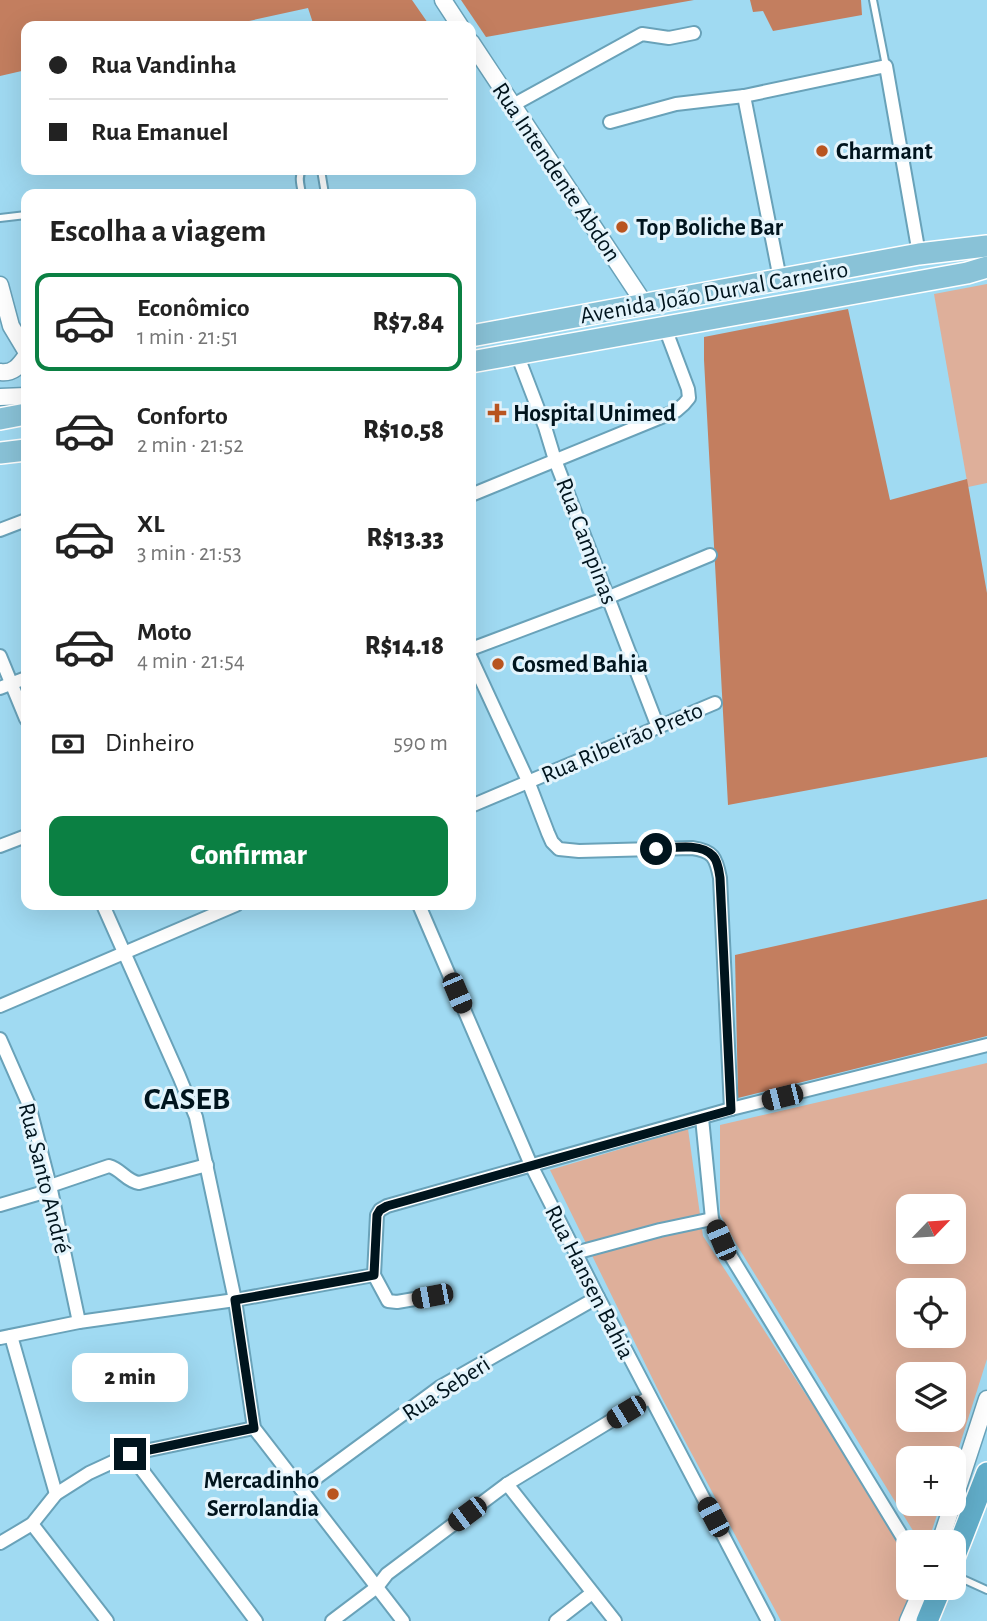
<!DOCTYPE html>
<html lang="pt">
<meta charset="utf-8">
<style>
body{margin:0;font-family:"Alegreya Sans",sans-serif;background:#f2f2f2;color:#222;height:100vh;display:flex;flex-direction:column;font-size:26px;white-space:nowrap}
*{box-sizing:border-box;margin:0}
p{font-size:23px;color:#767676}
.icon{flex:none;width:38px;height:38px;fill:none;stroke:currentColor;stroke-width:2;stroke-linecap:round;stroke-linejoin:round}
.map{position:relative;flex:1;overflow:hidden}
.sheet{position:absolute;left:21px;top:189px;width:455px;height:721px;display:flex;flex-direction:column;background:#fff;border-radius:14px;box-shadow:0 7px 28px #0002}
.sheet>*{flex:none}
.top-card{position:absolute;left:21px;top:21px;width:455px;height:154px;border-radius:14px;box-shadow:0 7px 28px #0002;display:grid;align-content:center;height:154px;padding:0 28px;background:#fff}
.needle{width:46px;rotate:65deg}
.tools{position:absolute;left:896px;top:1194px;display:grid;gap:14px}
.tools a{display:grid;place-items:center;width:70px;height:70px;border-radius:14px;background:#fff;box-shadow:0 7px 28px #0002;font-size:35px}
.end{position:absolute;width:32px;height:32px;margin:-16px;border:9px solid #00141d;background:#fff;box-shadow:0 0 0 4px #fff}
.from{border-radius:50%}
.bubble{position:absolute;height:49px;border-radius:14px;background:#fff;box-shadow:0 7px 28px #0002;font-size:23px;font-weight:800;line-height:49px;text-align:center}
.car{position:absolute;width:21px;height:42px;margin:-21px -10px;border-radius:9px;box-shadow:0 0 5px 2px #0007;background:linear-gradient(#222 24%,#8ab4d8 0 40%,#222 0 76%,#8ab4d8 0 86%,#222 0)}
.top-card b{display:flex;align-items:center;gap:24px;height:66px;font-size:26px}
.top-card b+b{border-top:2px solid #e0e0e0}
.top-card i{width:18px;height:18px;background:#222}
ul{padding:0;list-style:none}
li{display:flex;align-items:center;gap:21px;height:98px;margin:0 14px 10px;padding:0 14px;border:4px solid transparent;border-radius:14px}
li div{flex:1}
li b{display:block;font-size:26px}
li em{font-style:normal;font-weight:800}
li.selected{border-color:#0b8043}
li>.icon{width:63px;height:63px;stroke-width:1.5}
h2{padding:0 28px;font-size:32px;line-height:84px}
.pay{display:flex;align-items:center;gap:18px;height:77px;padding:0 28px;font-size:26px}
.pay p{margin-inline-start:auto}
.cta{display:flex;gap:14px;margin-top:auto;padding:14px 28px}
.cta a{flex:1;height:80px;border-radius:14px;background:#0b8043;color:#fff;font-size:28px;font-weight:800;line-height:80px;text-align:center}
.map>svg:first-child{display:block}
</style>
<div class="map">
<svg width="987" height="1621" viewBox="0 0 987 1621">
<rect width="100%" height="100%" fill="#a0daf2"/>
<g fill="#deaf9a" fill-rule="evenodd">
<polygon points="987,284 987,483 968,487 934,294"/>
<path d="M987,1063V1359L954,1463V1458H908V1503H941L928,1542H920L735,1242L720,1214V1125ZM908,1206H954V1251H908ZM908,1290H954V1335H908ZM908,1374H954V1419H908Z"/>
<polygon points="688,1129 703,1236 908,1552 908,1587 918,1587 901,1621 781,1621 662,1398 550,1170"/>
</g>
<g fill="#c37e5f">
<polygon points="0,0 412,0 430,26 314,26 308,8 226,26 26,26 26,70 0,76"/>
<polygon points="461,0 694,0 486,37"/>
<polygon points="750,0 861,0 862,15 773,31 763,11 753,12"/>
<polygon points="848,309 890,500 967,479 987,593 987,757 728,805 704,360 704,337"/>
<polygon points="987,899 987,1036 738,1098 735,955"/>
</g>
<g fill="none" stroke-linecap="round" stroke-linejoin="round">
<defs>
<g id="service">
<polyline points="873,0 886,66"/>
<polyline points="321,170 325,194"/>
<path d="M302,194C301,186 297,176 303,170"/>
<polyline points="0,218 26,215"/>
<polyline points="954,1575 987,1590"/>
</g>
<g id="minor">
<polyline points="744,96 780,279"/>
<polyline points="513,105 642,34 669,38 694,33"/>
<polyline points="610,122 676,104 744,96 886,66 919,254"/>
<polyline points="517,354 545,427 555,460 658,727"/>
<polyline points="471,495 676,411 684,404 689,398 688,389 665,328"/>
<polyline points="0,530 26,520"/>
<polyline points="471,649 609,597 710,555"/>
<polyline points="0,656 26,719"/>
<path d="M471,658L528,781L548,833L552,842L559,849L579,851L692,848C713,851 716,857 720,878L731,1109"/>
<polyline points="0,688 26,678"/>
<polyline points="471,806 715,703"/>
<polyline points="0,846 26,836"/>
<polyline points="103,905 179,1076 196,1117 235,1300 254,1428 403,1621"/>
<polyline points="419,905 531,1165 598,1297 768,1621"/>
<polyline points="0,1006 236,905"/>
<polyline points="0,1039 29,1105 51,1190 79,1322"/>
<polyline points="702,1118 712,1219 721,1240 908,1546"/>
<path d="M50,1186L109,1166C121,1169 126,1181 139,1183L207,1165"/>
<polyline points="0,1205 51,1190"/>
<polyline points="575,1253 660,1230 712,1219"/>
<polyline points="374,1275 388,1301 397,1302 432,1296"/>
<polyline points="11,1336 56,1494"/>
<polyline points="0,1338 79,1322 235,1300 374,1275 377,1215 380,1210 387,1206 731,1109 987,1045"/>
<polyline points="130,1454 256,1621"/>
<polyline points="507,1484 615,1621"/>
<polyline points="301,1489 440,1387 598,1297"/>
<polyline points="32,1524 107,1621"/>
<polyline points="0,1543 32,1524 56,1494 89,1473 130,1454 254,1428"/>
<polyline points="332,1621 377,1587 387,1574 507,1484 650,1397"/>
<polyline points="556,1621 592,1593"/>
</g>
<g id="tertiary">
<polyline points="443,0 460,26"/>
<polyline points="471,42 644,303"/>
<polyline points="0,285 11,326 26,351"/>
<path d="M0,372C13,374 19,366 26,356"/>
<polyline points="0,397 26,396"/>
<polyline points="954,1500 987,1399"/>
<polyline points="940,1542 953,1503"/>
<polyline points="908,1621 923,1587"/>
</g>
<g id="primary">
<polyline points="471,336 919,254 987,246"/>
<polyline points="471,362 967,273 987,267"/>
<polyline points="0,419 26,414"/>
<polyline points="0,453 26,450"/>
</g>
<g id="trunk">
<polyline points="954,1558 987,1473"/>
<polyline points="927,1621 941,1587"/>
</g>
</defs>
<use href="#service" stroke="#69a2b9" stroke-width="10"/>
<use href="#minor" stroke="#69a2b9" stroke-width="16"/>
<use href="#tertiary" stroke="#69a2b9" stroke-width="19"/>
<use href="#primary" stroke="#fff" stroke-width="24"/>
<use href="#trunk" stroke="#fff" stroke-width="24"/>
<use href="#service" stroke="#fff" stroke-width="6"/>
<use href="#minor" stroke="#fff" stroke-width="12"/>
<use href="#tertiary" stroke="#fff" stroke-width="16"/>
<use href="#primary" stroke="#89c2d7" stroke-width="21"/>
<use href="#trunk" stroke="#62aeca" stroke-width="21"/>
</g>
<g fill="none" stroke-linecap="round" stroke-linejoin="round">
<path stroke="#00141d" stroke-width="9" d="M130,1454L254,1428L235,1300L374,1275L377,1215L380,1210L387,1206L731,1110L720,878C719,871 718,861 713,856C701,842 672,848 656,849"/>
</g>
<g fill="#b95520" stroke="#e3f4fc" stroke-width="2.5">
<circle cx="822" cy="151" r="7"/>
<circle cx="622" cy="227" r="7"/>
<path d="M493.5 402.5h7v7h7v7h-7v7h-7v-7h-7v-7h7z"/>
<circle cx="498" cy="664" r="7"/>
<circle cx="333" cy="1494" r="7"/>
</g>
<g text-anchor="middle" stroke-width="6" stroke-linejoin="round" paint-order="stroke">
<g font-size="24" font-weight="bold" fill="#00141d" stroke="#e3f4fc" text-anchor="start">
<text x="836" y="159">Charmant</text>
<text x="636" y="235">Top Boliche Bar</text>
<text x="513" y="421">Hospital Unimed</text>
<text x="512" y="672">Cosmed Bahia</text>
<text x="319" y="1488" text-anchor="end">Mercadinho<tspan x="319" dy="28">Serrolandia</tspan></text>
</g>
<g font-size="24" fill="#00141d" stroke="#e3f4fc">
<text transform="translate(557 172) rotate(56)" y="8">Rua Intendente Abdon</text>
<text transform="translate(714 292) rotate(-10)" y="8">Avenida João Durval Carneiro</text>
<text transform="translate(587 541) rotate(69)" y="8">Rua Campinas</text>
<text transform="translate(622 742) rotate(-23)" y="8">Rua Ribeirão Preto</text>
<text transform="translate(45 1178) rotate(76)" y="8">Rua Santo André</text>
<text transform="translate(590 1282) rotate(63)" y="8">Rua Hansen Bahia</text>
<text transform="translate(446 1388) rotate(-33)" y="8">Rua Seberi</text>
</g>
<g font-size="32" font-weight="bold" fill="#00141d" stroke="#e3f4fc">
<text x="187" y="1109">CASEB</text>
</g>
</g>
</svg>
<div class="tools">
<a><svg class="needle" viewBox="-14 -14 28 28"><path d="M0-13l5 13h-10z" fill="#e53935"/><path d="M0 13l5-13h-10z" fill="#767676"/></svg></a>
<a><svg class="icon" aria-label="locate" viewBox="0 0 24 24"><circle cx="12" cy="12" r="6"/><path d="M12 2v4M12 18v4M2 12h4M18 12h4"/></svg></a>
<a><svg class="icon" aria-label="layers" viewBox="0 0 24 24"><path d="M12 4l9 5-9 5-9-5zM3 14l9 5 9-5"/></svg></a>
<a>+</a>
<a>−</a>
</div>
<i class="end from" style="left:656px;top:849px"></i>
<i class="end" style="left:130px;top:1454px"></i>
<div class="bubble" style="left:72px;top:1353px;width:116px">2 min</div>
<i class="car" style="left:457px;top:993px;rotate:157deg"></i>
<i class="car" style="left:782px;top:1097px;rotate:256deg"></i>
<i class="car" style="left:721px;top:1240px;rotate:337deg"></i>
<i class="car" style="left:432px;top:1296px;rotate:259deg"></i>
<i class="car" style="left:626px;top:1412px;rotate:239deg"></i>
<i class="car" style="left:467px;top:1514px;rotate:233deg"></i>
<i class="car" style="left:713px;top:1517px;rotate:332deg"></i>
<div class="top-card">
<b><i class="from"></i>Rua Vandinha</b>
<b><i></i>Rua Emanuel</b>
</div>
<section class="sheet">
<h2>Escolha a viagem</h2>
<ul>
<li class="selected"><svg class="icon" aria-label="car" viewBox="0 0 24 24"><path d="M5 17H2v-5l4-1 3-4h7l3 4 3 1v5h-3M9 17h6M6 11h13"/><circle cx="7" cy="17" r="2"/><circle cx="17" cy="17" r="2"/></svg><div><b>Econômico</b><p>1 min · 21:51</p></div><em>R$7.84</em></li>
<li><svg class="icon" aria-label="car" viewBox="0 0 24 24"><path d="M5 17H2v-5l4-1 3-4h7l3 4 3 1v5h-3M9 17h6M6 11h13"/><circle cx="7" cy="17" r="2"/><circle cx="17" cy="17" r="2"/></svg><div><b>Conforto</b><p>2 min · 21:52</p></div><em>R$10.58</em></li>
<li><svg class="icon" aria-label="car" viewBox="0 0 24 24"><path d="M5 17H2v-5l4-1 3-4h7l3 4 3 1v5h-3M9 17h6M6 11h13"/><circle cx="7" cy="17" r="2"/><circle cx="17" cy="17" r="2"/></svg><div><b>XL</b><p>3 min · 21:53</p></div><em>R$13.33</em></li>
<li><svg class="icon" aria-label="car" viewBox="0 0 24 24"><path d="M5 17H2v-5l4-1 3-4h7l3 4 3 1v5h-3M9 17h6M6 11h13"/><circle cx="7" cy="17" r="2"/><circle cx="17" cy="17" r="2"/></svg><div><b>Moto</b><p>4 min · 21:54</p></div><em>R$14.18</em></li>
</ul>
<div class="pay"><svg class="icon" aria-label="cash" viewBox="0 0 24 24"><path d="M3 7h18v10H3z"/><circle cx="12" cy="12" r="2"/></svg>Dinheiro<p>590 m</p></div>
<div class="cta"><a>Confirmar</a></div>
</section>
</div>
